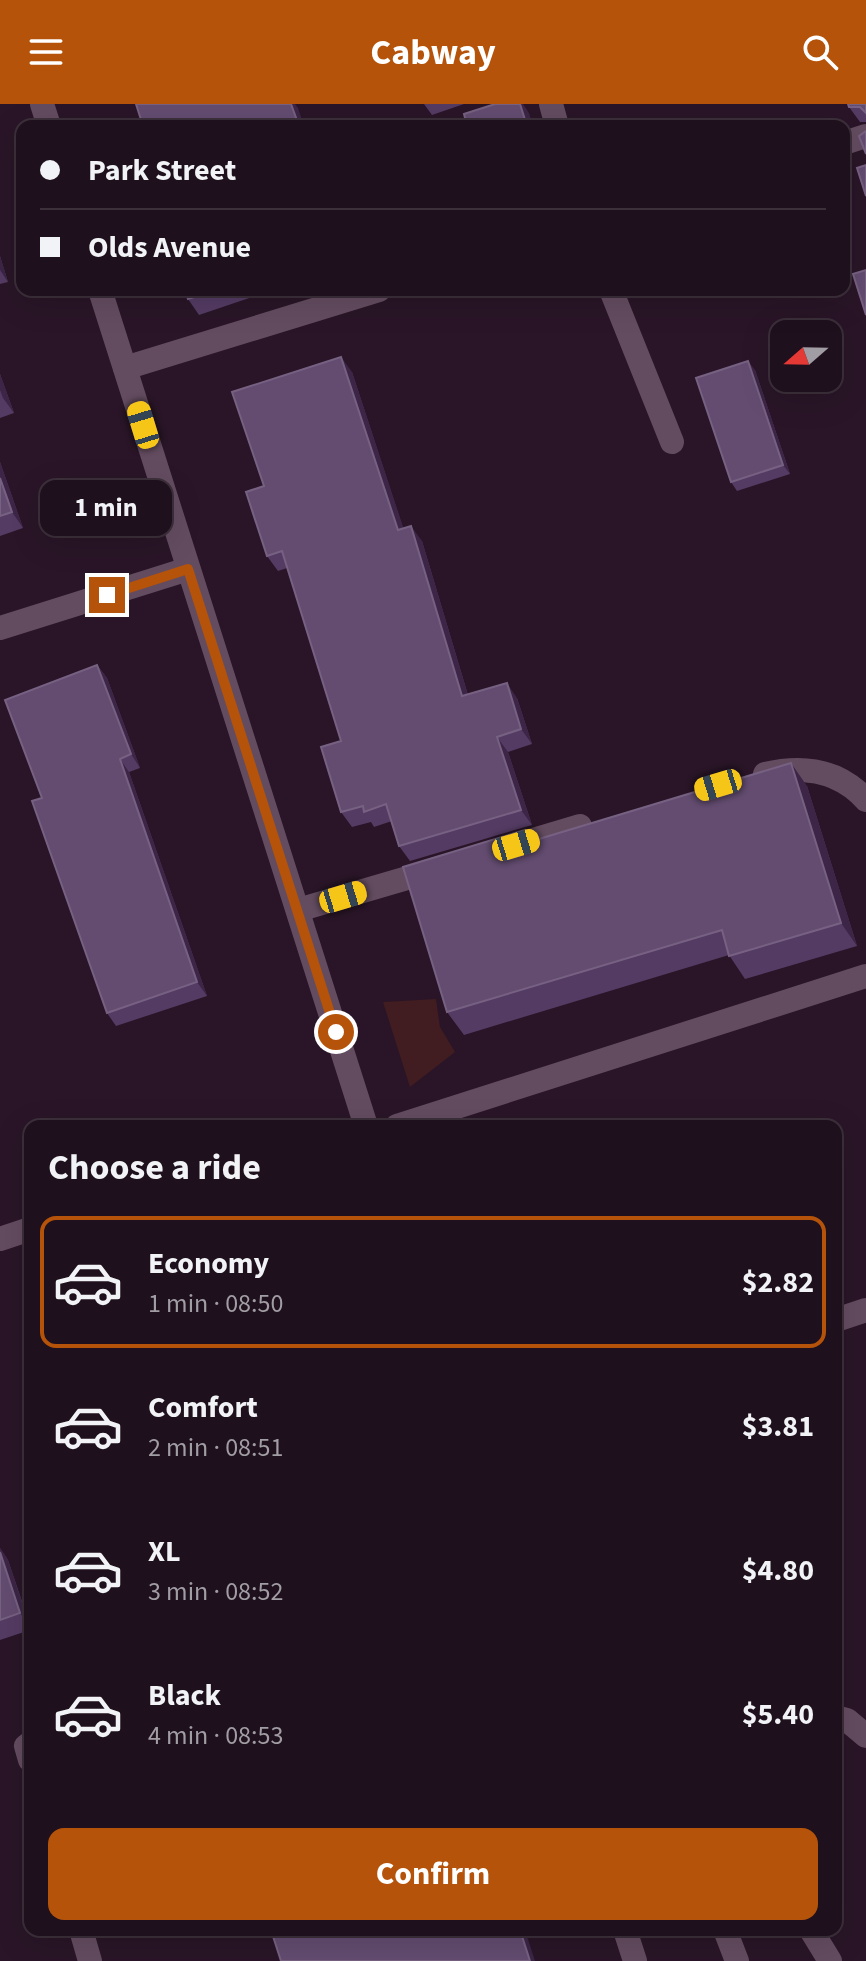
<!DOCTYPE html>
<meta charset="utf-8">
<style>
body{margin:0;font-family:"Source Sans 3",sans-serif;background:#2c1e2a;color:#f1f3f6;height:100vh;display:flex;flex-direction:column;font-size:30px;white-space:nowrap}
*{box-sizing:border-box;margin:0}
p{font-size:26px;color:#a19da4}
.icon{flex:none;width:44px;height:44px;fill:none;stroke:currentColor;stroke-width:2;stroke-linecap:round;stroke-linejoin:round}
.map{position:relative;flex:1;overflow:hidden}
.side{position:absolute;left:24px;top:1016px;width:818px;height:816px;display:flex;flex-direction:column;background:#1f101d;border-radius:16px;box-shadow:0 8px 32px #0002,0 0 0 2px #3c303b}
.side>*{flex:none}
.banner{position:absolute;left:16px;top:16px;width:834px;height:176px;border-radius:16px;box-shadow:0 8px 32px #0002,0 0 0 2px #3c303b;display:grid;align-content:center;height:176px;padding:0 24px;background:#1f101d}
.needle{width:52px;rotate:250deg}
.fabs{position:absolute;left:770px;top:216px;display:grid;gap:16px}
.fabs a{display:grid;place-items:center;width:72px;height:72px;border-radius:16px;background:#1f101d;box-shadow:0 8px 32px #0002,0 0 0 2px #3c303b;font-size:40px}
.end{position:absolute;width:36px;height:36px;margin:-18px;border:10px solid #b45309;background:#fff;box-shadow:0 0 0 4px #fff}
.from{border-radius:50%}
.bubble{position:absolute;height:56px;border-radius:16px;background:#1f101d;box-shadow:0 8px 32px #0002,0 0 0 2px #3c303b;font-size:26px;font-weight:700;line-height:56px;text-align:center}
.car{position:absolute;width:24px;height:48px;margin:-24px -12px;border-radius:10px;box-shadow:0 0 6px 2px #0007;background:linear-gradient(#f5c518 24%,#345 0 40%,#f5c518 0 76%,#345 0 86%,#f5c518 0)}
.banner b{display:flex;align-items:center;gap:28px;height:76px;font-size:30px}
.banner b+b{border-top:2px solid #3c303b}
.banner i{width:20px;height:20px;background:#f1f3f6}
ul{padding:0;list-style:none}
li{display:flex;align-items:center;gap:24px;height:132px;margin:0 16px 12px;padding:0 8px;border:4px solid transparent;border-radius:16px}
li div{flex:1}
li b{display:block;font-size:30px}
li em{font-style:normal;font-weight:700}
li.on{border-color:#b45309}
li>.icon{width:72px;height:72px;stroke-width:1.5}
h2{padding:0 24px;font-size:36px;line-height:96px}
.primary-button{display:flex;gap:16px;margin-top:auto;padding:16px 24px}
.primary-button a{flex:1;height:92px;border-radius:16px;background:#b45309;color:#fff;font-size:32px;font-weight:700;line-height:92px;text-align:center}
header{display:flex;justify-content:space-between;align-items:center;height:104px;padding:0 24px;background:#b45309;color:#fff;font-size:36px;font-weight:700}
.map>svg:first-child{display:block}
</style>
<header><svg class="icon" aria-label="menu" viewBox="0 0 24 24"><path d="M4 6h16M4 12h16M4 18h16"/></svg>Cabway<svg class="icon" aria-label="search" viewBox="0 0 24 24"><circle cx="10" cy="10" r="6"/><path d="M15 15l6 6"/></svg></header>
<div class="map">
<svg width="866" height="1857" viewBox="0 0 866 1857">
<rect width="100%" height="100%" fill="#291527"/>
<polygon fill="#411c20" points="436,895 440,923 455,948 410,983 383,898"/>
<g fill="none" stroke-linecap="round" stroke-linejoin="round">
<g stroke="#644c60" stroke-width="24">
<polyline points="42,0 49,22"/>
<polyline points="551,0 557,22"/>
<polyline points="844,39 866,32"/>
<polyline points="100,186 366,1022"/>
<polyline points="611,186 672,338"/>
<polyline points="125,264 379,186"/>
<polyline points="0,524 188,465"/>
<path d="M765,670C804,661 839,666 866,696"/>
<polyline points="500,746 580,722"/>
<polyline points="298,806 438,765"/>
<polyline points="397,1022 866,872"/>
<polyline points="0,1135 30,1125"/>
<polyline points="836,1216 866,1206"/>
<polyline points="836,1613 847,1616 866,1632"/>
<polyline points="30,1639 26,1642 30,1656"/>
<polyline points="81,1826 90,1857"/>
<polyline points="625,1826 635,1857"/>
<polyline points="725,1826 737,1857"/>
<polyline points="811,1826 830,1857"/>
</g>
</g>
<g fill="#543b63">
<polygon points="424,0 464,0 432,11"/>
<polygon points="866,0 866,18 860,18 849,3"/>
<polygon points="0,152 8,178 0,180"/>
<polygon points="185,186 273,186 199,211 188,195"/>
<polygon points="755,266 790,370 737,387 731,378"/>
<polygon points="352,268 403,424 422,437 468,591 517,594 532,640 508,648 532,721 410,757 399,742 392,717 374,723 371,718 352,723 341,708 341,637 287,464 278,467 267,452"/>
<polygon points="0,270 14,309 0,314"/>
<polygon points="0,358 23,424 0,432"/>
<polygon points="97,561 107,574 140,664 129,668 207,892 116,922 107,909 42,694"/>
<polygon points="807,682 857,842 745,875 729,851 464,931 447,908 532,737"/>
<polygon points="0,1444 8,1456 30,1521 30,1526 0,1536"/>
</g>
<g fill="#3c2546">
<polygon points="291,0 295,0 298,4 304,22 299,22"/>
<polygon points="520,0 523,0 529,9 533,22 527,22"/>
<polygon points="0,152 8,178 0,166"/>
<polygon points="341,253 352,268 409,441 398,426"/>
<polygon points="748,257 755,266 790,370 783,361"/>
<polygon points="0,270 14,309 3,294 0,286"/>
<polygon points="0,358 23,424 12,408 0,374"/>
<polygon points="411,422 422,437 473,608 462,592"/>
<polygon points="97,561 107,574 140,664 131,650"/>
<polygon points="507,579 517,594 532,640 521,625"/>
<polygon points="497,633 508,648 532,721 521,706"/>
<polygon points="120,655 129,668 207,892 197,878"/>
<polygon points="791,659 807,682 857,842 841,819"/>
<polygon points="0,1444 8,1456 30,1523 20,1509 0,1448"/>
<polygon points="520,1826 525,1826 535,1857 530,1857"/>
</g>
<g fill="#634c70" stroke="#776182" stroke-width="2">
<polygon points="136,0 291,0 299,22 143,22"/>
<polygon points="495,0 520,0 527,22 467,22 464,10"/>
<polygon points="848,0 866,0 866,9 860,3 849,3"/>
<polygon points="866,27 866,50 859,32"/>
<polygon points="866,61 866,92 857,64"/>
<polygon points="866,166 866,211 853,170"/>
<polygon points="185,186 216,186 188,195"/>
<polygon points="341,253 398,426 411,422 462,592 507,579 521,625 497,633 521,706 399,742 386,700 364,708 363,702 341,708 321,643 341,637 282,447 267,452 246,388 264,382 232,288"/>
<polygon points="748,257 783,361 731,378 696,274"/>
<polygon points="0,374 12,408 0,412"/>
<polygon points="97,561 131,650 120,655 197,878 107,909 32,697 42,694 5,596"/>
<polygon points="791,659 841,819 729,852 722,826 447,908 403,763 525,726 529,738"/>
<polygon points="0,1448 20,1509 0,1516"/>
<polygon points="271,1826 520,1826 530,1857 281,1857"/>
</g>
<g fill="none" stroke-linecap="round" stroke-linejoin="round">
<polyline stroke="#b45309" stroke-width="10" points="107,491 188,465 336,928"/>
</g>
</svg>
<div class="fabs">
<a><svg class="needle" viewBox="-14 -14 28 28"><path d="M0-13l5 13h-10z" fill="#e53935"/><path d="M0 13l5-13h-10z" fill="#a19da4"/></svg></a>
</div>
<i class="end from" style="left:336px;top:928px"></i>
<i class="end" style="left:107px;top:491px"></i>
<div class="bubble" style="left:40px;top:376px;width:132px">1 min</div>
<i class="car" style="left:143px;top:321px;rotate:343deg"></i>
<i class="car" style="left:718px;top:681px;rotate:253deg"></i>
<i class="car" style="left:516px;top:741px;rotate:73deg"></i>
<i class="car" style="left:343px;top:793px;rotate:73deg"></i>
<div class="banner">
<b><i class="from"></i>Park Street</b>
<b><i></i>Olds Avenue</b>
</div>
<section class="side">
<h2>Choose a ride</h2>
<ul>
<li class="on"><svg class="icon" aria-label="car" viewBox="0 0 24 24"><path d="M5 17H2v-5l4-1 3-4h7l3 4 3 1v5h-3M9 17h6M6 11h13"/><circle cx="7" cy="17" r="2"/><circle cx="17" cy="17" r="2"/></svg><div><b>Economy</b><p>1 min · 08:50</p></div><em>$2.82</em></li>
<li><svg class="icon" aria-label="car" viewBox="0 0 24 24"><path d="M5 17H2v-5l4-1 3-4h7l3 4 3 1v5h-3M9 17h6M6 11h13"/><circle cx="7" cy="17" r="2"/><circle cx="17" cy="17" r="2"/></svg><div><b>Comfort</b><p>2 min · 08:51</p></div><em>$3.81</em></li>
<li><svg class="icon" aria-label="car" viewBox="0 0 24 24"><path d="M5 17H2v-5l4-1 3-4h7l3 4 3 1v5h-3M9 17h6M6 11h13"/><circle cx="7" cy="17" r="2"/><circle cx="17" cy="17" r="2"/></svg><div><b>XL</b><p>3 min · 08:52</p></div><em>$4.80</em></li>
<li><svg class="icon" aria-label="car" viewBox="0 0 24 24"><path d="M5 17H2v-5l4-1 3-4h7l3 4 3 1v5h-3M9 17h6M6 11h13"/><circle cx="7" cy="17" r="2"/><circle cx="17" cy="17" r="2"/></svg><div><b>Black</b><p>4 min · 08:53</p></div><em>$5.40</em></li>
</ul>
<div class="primary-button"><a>Confirm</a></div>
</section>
</div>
